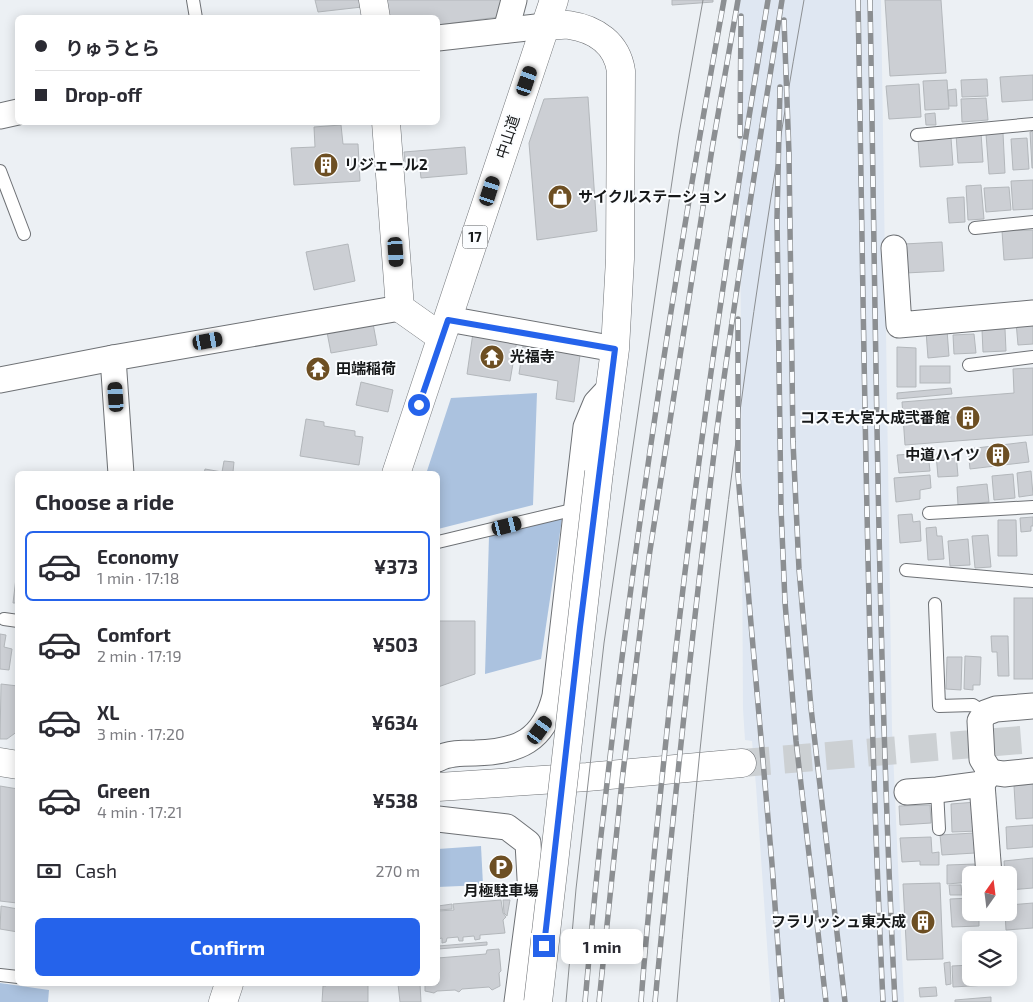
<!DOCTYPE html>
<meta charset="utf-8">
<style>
body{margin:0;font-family:"Exo 2","Noto Sans JP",sans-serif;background:#f7f7f7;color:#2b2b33;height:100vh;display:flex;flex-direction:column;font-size:19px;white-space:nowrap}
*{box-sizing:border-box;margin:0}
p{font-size:16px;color:#7c7c81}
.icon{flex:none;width:28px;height:28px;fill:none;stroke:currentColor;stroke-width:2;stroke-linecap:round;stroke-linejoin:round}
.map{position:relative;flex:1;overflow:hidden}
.sheet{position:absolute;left:15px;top:471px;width:425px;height:515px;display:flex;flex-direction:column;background:#fff;border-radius:8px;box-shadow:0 2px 12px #0003}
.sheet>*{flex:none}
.top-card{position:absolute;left:15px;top:15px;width:425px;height:110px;border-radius:8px;box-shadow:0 2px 12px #0003;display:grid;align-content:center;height:110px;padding:0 20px;background:#fff}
.needle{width:32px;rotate:14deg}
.fabs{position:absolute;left:962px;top:866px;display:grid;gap:10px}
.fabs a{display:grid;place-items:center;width:55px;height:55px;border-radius:8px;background:#fff;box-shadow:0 2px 12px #0003;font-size:25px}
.end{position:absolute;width:22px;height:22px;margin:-11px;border:6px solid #2563eb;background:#fff;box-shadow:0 0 0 2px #fff}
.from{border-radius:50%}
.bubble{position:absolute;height:35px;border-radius:8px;background:#fff;box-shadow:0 2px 12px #0003;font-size:16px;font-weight:700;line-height:35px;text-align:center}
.car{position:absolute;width:15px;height:30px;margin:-15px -8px;border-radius:6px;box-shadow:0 0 4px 1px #0007;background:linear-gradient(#222 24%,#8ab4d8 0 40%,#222 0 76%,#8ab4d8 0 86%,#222 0)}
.top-card b{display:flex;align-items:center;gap:18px;height:48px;font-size:19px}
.top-card b+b{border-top:1px solid #e1e1e2}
.top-card i{width:12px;height:12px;background:#2b2b33}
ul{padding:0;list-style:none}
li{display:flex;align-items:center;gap:15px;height:70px;margin:0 10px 8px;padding:0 10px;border:2px solid transparent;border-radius:8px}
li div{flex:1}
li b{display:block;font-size:19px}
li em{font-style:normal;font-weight:700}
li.active{border-color:#2563eb}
li>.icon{width:45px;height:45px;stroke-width:1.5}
h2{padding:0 20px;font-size:22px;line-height:60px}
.pay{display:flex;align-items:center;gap:12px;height:55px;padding:0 20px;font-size:19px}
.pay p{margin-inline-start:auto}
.primary-button{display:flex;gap:10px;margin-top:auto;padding:10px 20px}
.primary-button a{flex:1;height:58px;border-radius:8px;background:#2563eb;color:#fff;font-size:20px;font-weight:700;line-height:58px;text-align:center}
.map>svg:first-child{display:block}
</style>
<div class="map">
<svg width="1033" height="1002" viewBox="0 0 1033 1002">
<rect width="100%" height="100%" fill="#ecf0f4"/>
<polygon fill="#dfe7f2" points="739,0 881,0 892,729 904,1002 771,1002 756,786 752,741 745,740 743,709"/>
<g fill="#abc2df">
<polygon points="537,393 533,505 438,529 438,474 426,474 451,398"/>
<polygon points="562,519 541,659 485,674 489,536"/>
<polygon points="481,846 483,885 438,887 438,849"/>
<polygon points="0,983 49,990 48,1002 0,1002"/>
</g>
<g fill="#cccfd4" stroke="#b3b7bb">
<polygon points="315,0 361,0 362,7 318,12"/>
<polygon points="383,0 503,0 498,17 438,25 438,18 385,18"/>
<polygon points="672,0 713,0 713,2 672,5"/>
<polygon points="885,0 941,0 946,73 890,76"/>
<polygon points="1033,75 1033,100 1002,102 1000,77"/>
<polygon points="987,79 988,96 962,97 961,80"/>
<polygon points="947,80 949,109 925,110 923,81"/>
<polygon points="919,84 921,117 889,119 886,86"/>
<polygon points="956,89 957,106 949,106 948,90"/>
<polygon points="588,97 597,231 537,240 529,143 544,99"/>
<polygon points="986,98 988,120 962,122 961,99"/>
<polygon points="935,113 936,125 926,125 925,114"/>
<polygon points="341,125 343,144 358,144 360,181 294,185 291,148 315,147 314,127"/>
<polygon points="1033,131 1033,168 1032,168 1030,132"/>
<polygon points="981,133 983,162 958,163 956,134"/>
<polygon points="1003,133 1005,173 989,174 986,134"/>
<polygon points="951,138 953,165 920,167 918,140"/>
<polygon points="1027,138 1029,169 1013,170 1011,139"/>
<polygon points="465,147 467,174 421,178 419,161 405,162 404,152"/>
<polygon points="1033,180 1033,209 1013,210 1011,181"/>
<polygon points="981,185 984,219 968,220 966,186"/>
<polygon points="1009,187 1011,210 986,212 984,188"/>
<polygon points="964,197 965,222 949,223 947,198"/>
<polygon points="1033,230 1033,258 1004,260 1002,231"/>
<polygon points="942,242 944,271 906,273 904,244"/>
<polygon points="348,244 355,281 314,290 306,252"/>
<polygon points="372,318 377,345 331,353 326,327"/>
<polygon points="1033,321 1033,344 1018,345 1016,322"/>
<polygon points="1005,329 1006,351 983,352 982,330"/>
<polygon points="947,330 949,356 928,358 926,331"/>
<polygon points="473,333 517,340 510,381 467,374"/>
<polygon points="974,334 976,353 954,354 953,335"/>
<polygon points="523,346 580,355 574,402 556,399 558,381 519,374"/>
<polygon points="897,347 916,348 916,387 897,387"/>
<polygon points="313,365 323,366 322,373 313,372"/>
<rect x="920" y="366" width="30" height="17"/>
<polygon points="1033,368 1033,435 905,445 902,402 1014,393 1013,369"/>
<polygon points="361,382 393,390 388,412 356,405"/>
<polygon points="951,388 952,394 897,399 897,393"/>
<polygon points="306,419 324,422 324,426 355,431 355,436 363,437 359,465 300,456"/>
<polygon points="1026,442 1029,462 970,469 968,449"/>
<polygon points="928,453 930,471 899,473 897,455"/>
<polygon points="956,453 958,476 938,477 936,454"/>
<polygon points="224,461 234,462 233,472 243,474 204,474 205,469 222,472"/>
<polygon points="1031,471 1033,495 1019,497 1017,473"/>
<polygon points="1013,474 1015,498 994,500 992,476"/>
<polygon points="930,475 931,488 920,490 920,499 896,502 894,478"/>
<polygon points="987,484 989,502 958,505 957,487"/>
<polygon points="912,514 913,522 920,521 921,541 900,543 898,515"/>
<polygon points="1033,517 1033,526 1031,526 1031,531 1021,532 1020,518"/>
<polygon points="998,520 1016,520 1017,556 998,556"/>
<polygon points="936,527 937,536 942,536 944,559 928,560 926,528"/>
<polygon points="988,535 991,567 975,568 972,536"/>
<polygon points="968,539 970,565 950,566 948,541"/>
<polygon points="16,578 18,578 18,603 13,603"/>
<rect x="1014" y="598" width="19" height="81"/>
<polygon points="438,621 475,621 475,674 438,687"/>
<polygon points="0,634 6,635 4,647 12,649 9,670 0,669"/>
<polygon points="991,636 1008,636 1009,676 998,676 997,652 992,652"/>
<polygon points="965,656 981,657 980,685 973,685 973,690 964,689"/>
<polygon points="947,657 962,657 961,690 946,689"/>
<polygon points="1,684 18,686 18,731 7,739 0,739"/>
<polygon points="1033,784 1033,818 1016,819 1014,786"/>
<polygon points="0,786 18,789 17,903 0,901"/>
<polygon points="976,802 978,831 952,832 951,804"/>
<polygon points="930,805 931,823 900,825 899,806"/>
<polygon points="1033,825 1033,847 1007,849 1006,827"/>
<polygon points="974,833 975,853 942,855 940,835"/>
<polygon points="931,837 932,853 939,852 939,865 920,865 920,861 902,862 900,838"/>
<polygon points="1033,858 1033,888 1009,890 1009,875 1005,875 1004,861"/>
<polygon points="976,864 977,875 971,875 971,882 947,884 947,865"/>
<polygon points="940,883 943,959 907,960 903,884"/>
<polygon points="949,885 961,885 962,895 950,895"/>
<polygon points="971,898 971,912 979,912 979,926 952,927 950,899"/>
<polygon points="501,900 503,913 506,917 503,920 505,933 480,935 480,939 475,940 474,936 463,937 463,941 459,941 458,937 447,938 446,942 442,943 442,938 438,939 438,911 454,910 453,904"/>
<polygon points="503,900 510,900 507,916 504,913"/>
<polygon points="1033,903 1033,928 1006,930 1005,912 1009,912 1009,905"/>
<polygon points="452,904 452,909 438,910 438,906"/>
<polygon points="1,906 18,909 18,932 0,929"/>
<polygon points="487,942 487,945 438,949 438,946"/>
<polygon points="499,949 501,971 499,973 500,986 492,990 489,987 462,989 459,992 455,990 437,991 434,993 425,991 425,984 438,984 438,958 486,954 487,950"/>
<polygon points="950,962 951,984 946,985 944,963"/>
<polygon points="971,965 971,978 986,978 987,985 953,987 952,966"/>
<polygon points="326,984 368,984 368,1002 322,1002 323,986 326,986"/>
<polygon points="398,984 420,984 421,1002 400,1002"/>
<polygon points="936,987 937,996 920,997 919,988"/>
<polygon points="991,997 991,1002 955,1002 955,1000"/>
</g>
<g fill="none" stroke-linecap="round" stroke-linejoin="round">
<polyline stroke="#ccd0d3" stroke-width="28" stroke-dasharray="28 14" stroke-linecap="butt" points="742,763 1033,739"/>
<defs>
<g id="service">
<polyline points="193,0 196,18"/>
<polyline points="917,135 1033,124"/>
<polyline points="0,171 24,234"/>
<polyline points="975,228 1033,222"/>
<polyline points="969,365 1033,357"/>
<polyline points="929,513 1033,507"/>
<polyline points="438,542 576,509"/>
<polyline points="906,570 1033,581"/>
<polyline points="935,604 939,706 973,705 985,713"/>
<polyline points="4,619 18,621"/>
<polyline points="937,790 939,829"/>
<polyline points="0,975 18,977"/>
</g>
<g id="minor">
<polyline points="506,30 514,0"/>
<polyline points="438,38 545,26"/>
<polyline points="0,116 18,112"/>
<polyline points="894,248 899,325 1033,313"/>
<polyline points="448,319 615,349"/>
<polyline points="113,358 121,474"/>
<polyline points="0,380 113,358 400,308"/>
<path d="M438,759C448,753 463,753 475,753C518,752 544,741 555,696L586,427L596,403L609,389"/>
<polyline points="990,772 982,759 980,721 985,713 996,709 1033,706"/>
<polyline points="990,772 1004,774 1033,771"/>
<polyline points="982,784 989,875"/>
<polyline points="907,792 937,790 982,784 990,772"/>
<polyline points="438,819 507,827 528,843 531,896 517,1002"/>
</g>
<g id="tertiary">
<polyline points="373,0 376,18"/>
<path d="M545,26C553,26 562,24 569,25C596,29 617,44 621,71L620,259L615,349L599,472"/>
<polyline points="386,122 400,308 441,337"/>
<polyline points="0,762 18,765"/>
<polyline points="438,787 587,777 742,763"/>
</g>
<g id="trunk">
<polyline points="396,474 554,0"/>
<polyline points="223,1002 229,984"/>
</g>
</defs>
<use href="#service" stroke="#6e7175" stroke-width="14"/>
<use href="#minor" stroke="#6e7175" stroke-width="27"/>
<use href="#tertiary" stroke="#6e7175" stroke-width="29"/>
<use href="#trunk" stroke="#6e7175" stroke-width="29"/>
<use href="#service" stroke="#fff" stroke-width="12"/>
<use href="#minor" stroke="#fff" stroke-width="25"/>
<use href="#tertiary" stroke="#fff" stroke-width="28"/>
<use href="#trunk" stroke="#fff" stroke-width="28"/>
<g stroke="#8c8f92" stroke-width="1">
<polyline points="566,1002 576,889 604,643 679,134 703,0"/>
<path d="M677,1002C704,667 745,331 804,0"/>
</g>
<defs>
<g id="rail">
<path d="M858,0C864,334 867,668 883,1002"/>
<path d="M870,0C876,334 878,668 895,1002"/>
<polyline points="784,20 789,154 793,442 799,569 811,708 845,1002"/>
<polyline points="780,87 777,218 781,509 785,602 796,741 826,1002"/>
<polyline points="740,136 741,16"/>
<polyline points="738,319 738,475 772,864 782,1002"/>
<path d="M585,1002C591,938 596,874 604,810C634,539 675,268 724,0"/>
<polyline points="599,1002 622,781 649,557 712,149 738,0"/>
<path d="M641,1002C650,884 663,766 676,648C701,431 732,215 768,0"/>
<path d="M655,1002C673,813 693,625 716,437C735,291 759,145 782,0"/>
</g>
</defs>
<use href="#rail" stroke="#8c8f92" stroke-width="5.5"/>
<use href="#rail" stroke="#fbfdff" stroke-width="4" stroke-dasharray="11" stroke-linecap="butt"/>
<defs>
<polyline id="tertiary-bridge" points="538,1002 599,472"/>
</defs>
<use href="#tertiary-bridge" stroke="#6e7175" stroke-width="29" stroke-linecap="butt"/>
<use href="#tertiary-bridge" stroke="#fff" stroke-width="28"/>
</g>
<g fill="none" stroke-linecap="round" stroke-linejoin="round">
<polyline stroke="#2563eb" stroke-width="6" points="419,405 448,320 615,349 580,627 544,946"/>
</g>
<defs>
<symbol id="building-disc" viewBox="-11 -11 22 22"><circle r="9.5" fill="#6d4f23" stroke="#fbfdff"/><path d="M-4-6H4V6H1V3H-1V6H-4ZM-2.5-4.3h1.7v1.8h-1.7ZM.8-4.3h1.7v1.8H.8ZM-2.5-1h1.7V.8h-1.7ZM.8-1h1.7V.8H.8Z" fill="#fff"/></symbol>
<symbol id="shop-disc" viewBox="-11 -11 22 22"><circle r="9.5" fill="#6d4f23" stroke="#fbfdff"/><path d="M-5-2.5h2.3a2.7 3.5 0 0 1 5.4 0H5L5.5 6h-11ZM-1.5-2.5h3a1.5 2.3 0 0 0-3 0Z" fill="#fff"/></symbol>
<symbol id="temple-disc" viewBox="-11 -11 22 22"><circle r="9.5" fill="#6d4f23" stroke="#fbfdff"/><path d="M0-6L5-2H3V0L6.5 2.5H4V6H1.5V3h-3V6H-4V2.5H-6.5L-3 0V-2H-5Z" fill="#fff"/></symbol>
<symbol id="parking-disc" viewBox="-11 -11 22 22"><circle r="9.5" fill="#6d4f23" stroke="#fbfdff"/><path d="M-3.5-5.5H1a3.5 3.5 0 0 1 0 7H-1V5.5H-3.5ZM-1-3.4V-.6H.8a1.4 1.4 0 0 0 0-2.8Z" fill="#fff"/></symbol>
</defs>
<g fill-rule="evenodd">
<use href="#building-disc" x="312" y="151" width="28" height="28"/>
<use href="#shop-disc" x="546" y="183" width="28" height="28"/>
<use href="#temple-disc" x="478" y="343" width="28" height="28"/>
<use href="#temple-disc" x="304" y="355" width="28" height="28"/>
<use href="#building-disc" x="954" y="404" width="28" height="28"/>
<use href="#building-disc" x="984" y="441" width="28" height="28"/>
<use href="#parking-disc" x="487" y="853" width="28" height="28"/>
<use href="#building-disc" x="909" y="908" width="28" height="28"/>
</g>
<g text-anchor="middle" stroke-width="4" stroke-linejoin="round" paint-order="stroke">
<rect fill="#fbfdff" stroke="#5b5d5f" stroke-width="1" x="462.5" y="225.5" width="25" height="23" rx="4"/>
<g font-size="14" font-weight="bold" fill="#17191a">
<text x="475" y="242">17</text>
</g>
<g font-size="15" fill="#17191a" stroke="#fbfdff">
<text transform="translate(508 137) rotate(-72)" y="5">中山道</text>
</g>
<g font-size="15" font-weight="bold" fill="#17191a" stroke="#fbfdff" text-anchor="start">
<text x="344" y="170">リジェール2</text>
<text x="578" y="202">サイクルステーション</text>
<text x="510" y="362">光福寺</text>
<text x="336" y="374">田端稲荷</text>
<text x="950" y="423" text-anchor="end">コスモ大宮大成弐番館</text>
<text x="980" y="460" text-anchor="end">中道ハイツ</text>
<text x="501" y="896" text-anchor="middle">月極駐車場</text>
<text x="906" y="927" text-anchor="end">フラリッシュ東大成</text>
</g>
</g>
</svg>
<div class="fabs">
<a><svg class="needle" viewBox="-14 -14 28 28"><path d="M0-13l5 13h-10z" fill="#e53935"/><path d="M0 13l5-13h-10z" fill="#7c7c81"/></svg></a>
<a><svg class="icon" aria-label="layers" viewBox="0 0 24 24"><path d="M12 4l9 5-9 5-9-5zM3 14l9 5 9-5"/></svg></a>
</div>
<i class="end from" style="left:419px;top:405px"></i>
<i class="end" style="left:544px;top:946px"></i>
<div class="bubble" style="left:561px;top:929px;width:82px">1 min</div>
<i class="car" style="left:527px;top:81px;rotate:19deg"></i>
<i class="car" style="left:490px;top:191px;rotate:18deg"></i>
<i class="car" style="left:396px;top:252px;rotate:176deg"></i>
<i class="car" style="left:208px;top:341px;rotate:80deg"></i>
<i class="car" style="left:116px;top:397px;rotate:356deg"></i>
<i class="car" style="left:507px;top:526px;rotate:76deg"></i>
<i class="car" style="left:540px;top:730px;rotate:36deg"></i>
<div class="top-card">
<b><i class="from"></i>りゅうとら</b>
<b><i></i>Drop-off</b>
</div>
<section class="sheet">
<h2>Choose a ride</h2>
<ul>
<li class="active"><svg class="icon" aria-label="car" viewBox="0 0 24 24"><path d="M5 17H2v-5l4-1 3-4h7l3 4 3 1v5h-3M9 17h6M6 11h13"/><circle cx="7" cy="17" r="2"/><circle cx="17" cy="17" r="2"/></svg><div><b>Economy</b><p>1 min · 17:18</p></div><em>¥373</em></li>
<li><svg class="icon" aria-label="car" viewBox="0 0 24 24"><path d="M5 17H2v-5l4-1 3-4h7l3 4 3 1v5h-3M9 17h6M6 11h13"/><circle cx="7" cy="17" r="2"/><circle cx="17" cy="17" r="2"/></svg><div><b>Comfort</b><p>2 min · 17:19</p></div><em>¥503</em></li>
<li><svg class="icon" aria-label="car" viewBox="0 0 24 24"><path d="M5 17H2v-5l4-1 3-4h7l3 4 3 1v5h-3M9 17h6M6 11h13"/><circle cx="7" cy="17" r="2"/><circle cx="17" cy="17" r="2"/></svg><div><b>XL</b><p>3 min · 17:20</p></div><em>¥634</em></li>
<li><svg class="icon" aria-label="car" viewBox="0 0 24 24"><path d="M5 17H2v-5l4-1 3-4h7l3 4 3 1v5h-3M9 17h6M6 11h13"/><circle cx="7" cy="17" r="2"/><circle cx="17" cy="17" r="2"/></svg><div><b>Green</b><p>4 min · 17:21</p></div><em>¥538</em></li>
</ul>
<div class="pay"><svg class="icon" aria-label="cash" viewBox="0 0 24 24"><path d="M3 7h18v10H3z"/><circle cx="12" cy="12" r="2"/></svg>Cash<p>270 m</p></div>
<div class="primary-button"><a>Confirm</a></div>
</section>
</div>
